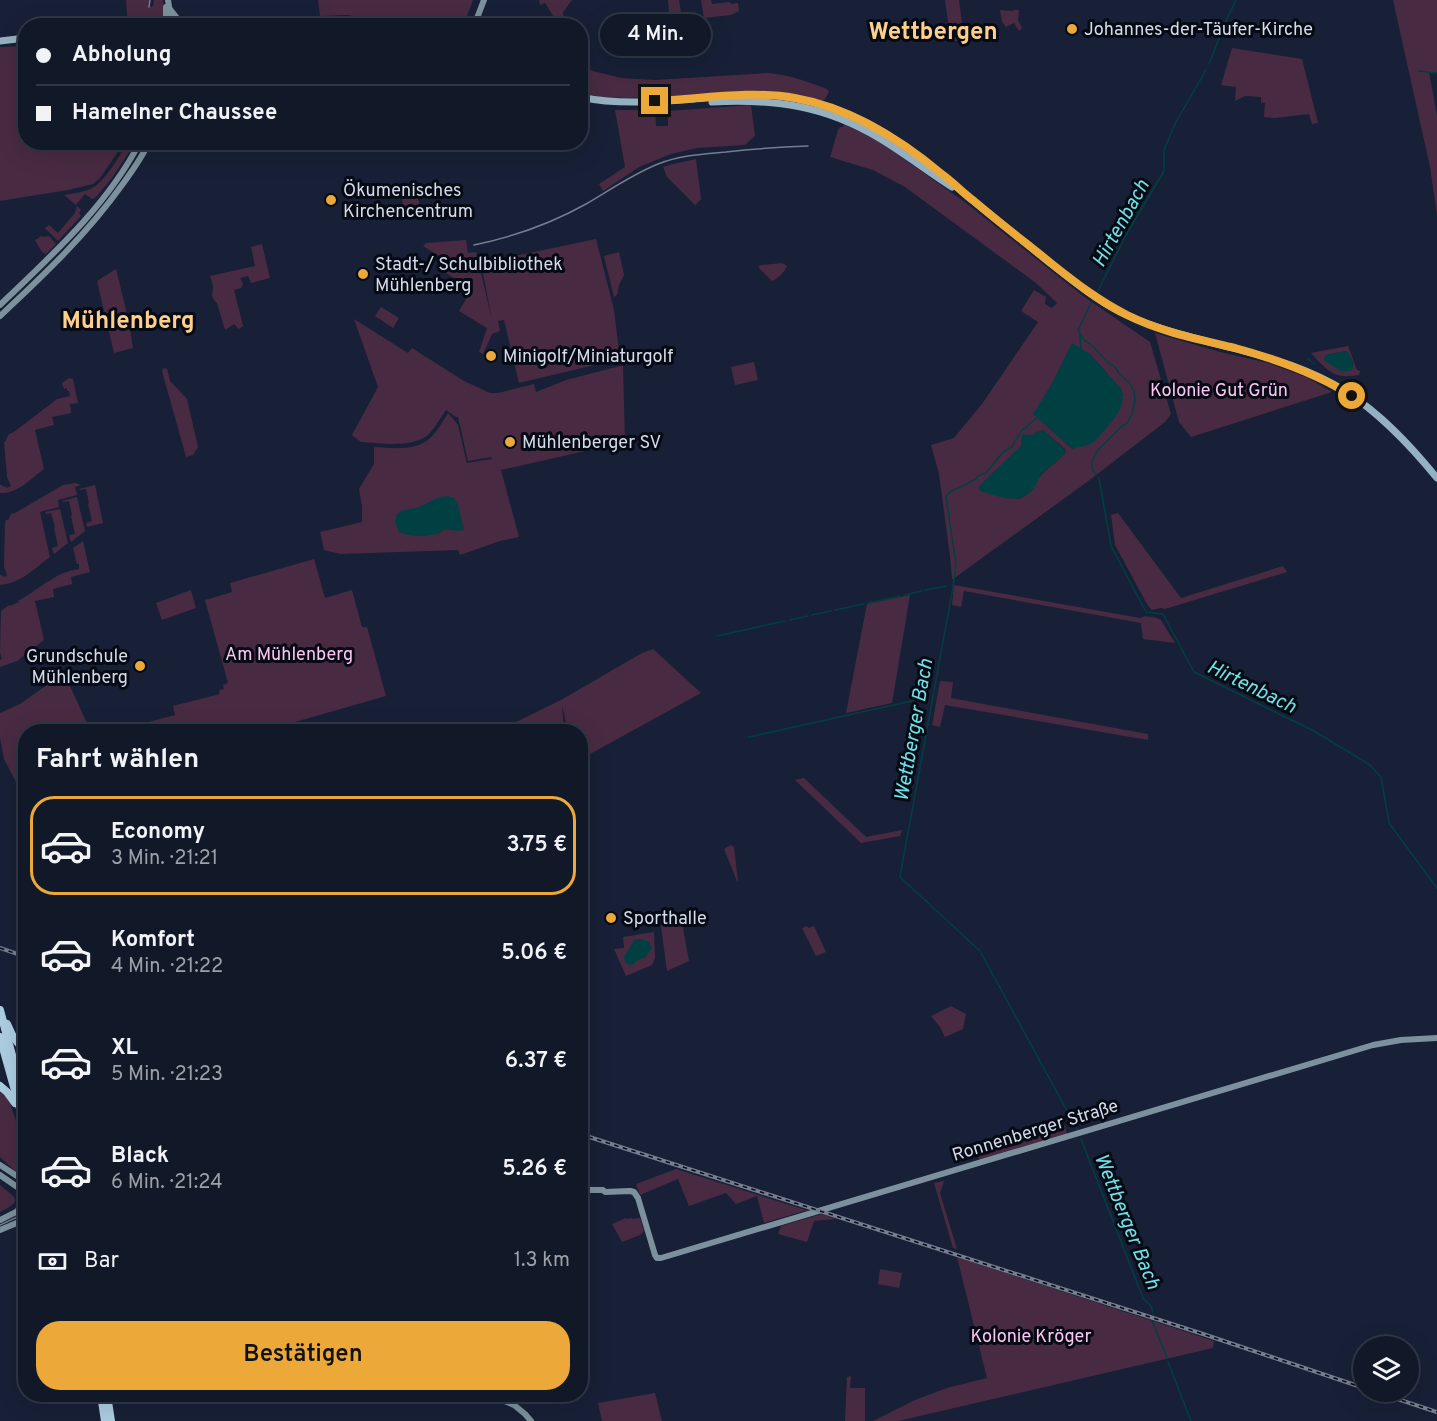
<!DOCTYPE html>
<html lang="de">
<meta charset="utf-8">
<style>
body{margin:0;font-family:Overpass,sans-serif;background:#1a2130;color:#f1f3f6;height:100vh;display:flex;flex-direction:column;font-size:22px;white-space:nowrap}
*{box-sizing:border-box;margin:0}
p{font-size:20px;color:#9ca0a8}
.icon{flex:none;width:33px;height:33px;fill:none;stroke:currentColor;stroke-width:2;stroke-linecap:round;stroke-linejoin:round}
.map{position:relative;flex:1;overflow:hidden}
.panel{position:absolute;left:18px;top:724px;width:570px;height:678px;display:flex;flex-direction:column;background:#111828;border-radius:24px;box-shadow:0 6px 24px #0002,0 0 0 2px #303745}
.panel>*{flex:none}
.guide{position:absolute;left:18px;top:18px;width:570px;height:132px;border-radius:24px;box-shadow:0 6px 24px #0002,0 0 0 2px #303745;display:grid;align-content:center;height:132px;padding:0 18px;background:#111828}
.buttons{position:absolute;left:1353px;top:1336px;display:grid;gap:12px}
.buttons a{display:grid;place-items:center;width:66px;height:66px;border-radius:50%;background:#111828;box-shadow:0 6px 24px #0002,0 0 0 2px #303745;font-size:30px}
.end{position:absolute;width:27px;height:27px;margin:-14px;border:8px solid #eca93a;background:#111;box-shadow:0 0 0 3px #111}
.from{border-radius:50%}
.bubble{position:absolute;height:42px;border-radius:21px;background:#111828;box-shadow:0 6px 24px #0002,0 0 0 2px #303745;font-size:20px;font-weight:600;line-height:42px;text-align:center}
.guide b{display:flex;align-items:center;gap:21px;height:57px;font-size:22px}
.guide b+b{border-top:2px solid #303745}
.guide i{width:15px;height:15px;background:#f1f3f6}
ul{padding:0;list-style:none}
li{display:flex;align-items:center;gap:18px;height:99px;margin:0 12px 9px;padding:0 6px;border:3px solid transparent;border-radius:24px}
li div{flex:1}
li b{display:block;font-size:22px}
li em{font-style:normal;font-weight:600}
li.selected{border-color:#eca93a}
li>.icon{width:54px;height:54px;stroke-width:1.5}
h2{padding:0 18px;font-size:27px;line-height:72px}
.pay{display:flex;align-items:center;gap:15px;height:66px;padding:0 18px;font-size:22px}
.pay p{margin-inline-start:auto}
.action{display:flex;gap:12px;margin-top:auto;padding:12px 18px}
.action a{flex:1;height:69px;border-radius:24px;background:#eca93a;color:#111;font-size:24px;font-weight:600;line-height:69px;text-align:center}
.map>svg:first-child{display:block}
</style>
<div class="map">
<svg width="1437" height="1421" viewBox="0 0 1437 1421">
<rect width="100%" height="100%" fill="#172036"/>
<g fill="#482b42" fill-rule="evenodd">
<polygon points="126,0 149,0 149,7 153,6 154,0 163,0 164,17 159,23 128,25"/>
<polygon points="318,0 473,0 463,26 389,25 359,17 347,15 320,16"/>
<polygon points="539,0 572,0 563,12 565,25 559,25 545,3 540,5"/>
<polygon points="668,0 679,0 682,20 681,21 670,21"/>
<polygon points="701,0 711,0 712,4 730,2 731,4 738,3 739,11 731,15 704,18"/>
<polygon points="945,0 959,0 964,39 951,42"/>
<polygon points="1393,0 1437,0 1437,72 1429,72 1437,115 1437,215 1430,167"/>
<polygon points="1000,10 1014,11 1014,10 1019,10 1018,20 1022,28 1019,31 1014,23 1006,27 1002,22"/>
<polygon points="25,46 26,142 124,143 100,178 93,184 68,190 0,201 0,47"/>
<polygon points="1232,48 1302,59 1318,123 1312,124 1309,114 1275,118 1264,117 1265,103 1261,103 1261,97 1245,96 1235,101 1236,87 1221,85"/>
<path d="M580,66L593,71L621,78L655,80L768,73C790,75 806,81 827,89L829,92L825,99L822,101L798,94L762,91L630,98L600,97L581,93Z"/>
<polygon points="751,105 755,136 745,145 697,148 671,154 639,167 603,191 599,184 625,167 615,110 655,110 656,126 668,126 668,111"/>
<path d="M844,124L876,140L893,151L966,203L1083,296L1150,342L1171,414L1165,422L1087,482L953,579H952L950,556L939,474L931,445L954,438L982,404L1038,322L1021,311L1034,290L1046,297L1045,304L1052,308L1057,303L1036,283L905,187L873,170L830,157L838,130L840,127H843ZM1072,344L1090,354L1121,389L1123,395L1072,449L1034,414L1052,384ZM1043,430L1065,449L1066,452C1060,460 1051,465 1044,472C1033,483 1036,492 1018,499L979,487L1033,435Z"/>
<path d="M128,143H135L112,178L95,198L92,199L85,194L76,205L64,195C72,193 80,193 88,190C104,185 118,157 128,143Z"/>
<polygon points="696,159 701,199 695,205 667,177 663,167 669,165"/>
<polygon points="416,192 421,209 405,213 401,195"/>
<polygon points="77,206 81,210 79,213 81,216 58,241 45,228 49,225 58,233 75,213"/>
<polygon points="42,236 43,237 49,236 56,244 46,254 42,252 35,240"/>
<polygon points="596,239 614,310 620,359 519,383 504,320 498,321 500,331 492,334 483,354 479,352 487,328 459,311 472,289 438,268 444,259 423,246 426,243 466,240 468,253 476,252 492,320 481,263"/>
<path d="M262,244L270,278L251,283L248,276L240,278L243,284L241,288L234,290L243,326L239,329L234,324L225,330L217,303C211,299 212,294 213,288C213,284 211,279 210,276L255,266L251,247Z"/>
<polygon points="619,252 624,275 619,285 617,295 614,297 604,256"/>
<path d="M782,263L787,266C784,272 779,278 772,281L758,267L761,265Z"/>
<polygon points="116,269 129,322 133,348 114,353 97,281"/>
<polygon points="381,307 399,318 393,328 375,316"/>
<path d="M354,319L408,353L412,348L464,381L490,393H498L534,384L536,392L566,380L620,366H623L625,442L501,470L519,537L500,541L460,555L458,550L340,554L324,550L320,532L362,522V506L359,489L374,464V447C392,448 417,452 431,437C438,430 443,421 448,413L458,425L467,463L492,459L491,457L468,461L458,417H456L446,410C441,417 436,426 430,433C414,449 382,443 361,442L352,435L378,387Z"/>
<polygon points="1155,333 1220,352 1268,363 1308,378 1332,392 1191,437 1179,422"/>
<path d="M1348,346L1357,370L1360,371L1359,375C1354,375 1349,377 1344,376C1331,376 1319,362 1311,353ZM1346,351L1353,362V368L1349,371H1342L1325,361L1324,359L1326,355Z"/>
<polygon points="754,362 758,380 735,385 731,367"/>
<polygon points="163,368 167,369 170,381 187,399 198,447 193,455 186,457 162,371"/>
<path d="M69,378L73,379L78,403L70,404L71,413L52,417L54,425L35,430L44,469C31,479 17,494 0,493V485H2L3,487L5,486L6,488L11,486L7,477L4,442H5L9,434L14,432L57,399L70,396L69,391H67V388L64,389L62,383Z"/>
<path d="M76,483L81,485L75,487L77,495L58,500L59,507L40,512L50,557C34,569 21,583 0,585V575H2L3,577L7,576L4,566L5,522L6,520H8L11,514L15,513L63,485Z"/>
<polygon points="95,485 103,523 87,527 86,523 92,521 88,504 89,503 86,489 80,490 79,489"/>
<polygon points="77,497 85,531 71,542 69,535 75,534 71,516 72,515 69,501 63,502 62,501"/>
<polygon points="60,509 68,543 54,554 52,548 58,546 54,528 55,527 51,513 46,514 45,512"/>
<polygon points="1118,513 1181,598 1283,566 1287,572 1165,609 1161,608 1152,610 1148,606 1115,545 1111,515"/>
<path d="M83,541L90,572L71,577L72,584L53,589L54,597L35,601L44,640L17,661L0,667V660L2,659L0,652L1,611L9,605L10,606L19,602L18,601C40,589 55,572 79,569V564H77L73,548Z"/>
<polygon points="314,559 325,598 352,590 362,627 367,627 386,696 260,732 111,732 175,715 173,706 220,694 219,690 224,689 223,685 228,683 205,600 232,592 230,583"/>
<path d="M954,585L1140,618C1146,615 1155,617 1161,620L1175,643L1143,639L1141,623L964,591L961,607L952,605Z"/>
<polygon points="191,590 196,608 162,620 156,603"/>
<polygon points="910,595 892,703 846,713 867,604"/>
<polygon points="653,649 701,693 581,759 580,732 568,732 562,705 564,732 472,732 514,723 561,700 642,653"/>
<polygon points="64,673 91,732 26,732 25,799 4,759 0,738 0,713 20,704"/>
<polygon points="940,681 953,682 951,698 1148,734 1148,740 945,705 940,727 932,725"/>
<polygon points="804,778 866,837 902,830 900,836 861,843 795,780"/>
<polygon points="731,845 734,847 738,882 737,881 724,849"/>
<polygon points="681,917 689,961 667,971 660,919"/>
<polygon points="807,926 808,928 814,926 826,952 816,956 802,928"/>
<polygon points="654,932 655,958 652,965 626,976 614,949 624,948 623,937"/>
<polygon points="951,1006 966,1014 963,1029 945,1037 940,1027 931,1016"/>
<polygon points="0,1086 7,1092 25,1151 25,1177 15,1171 0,1157"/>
<polygon points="1065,1126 1067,1134 979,1160 977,1153"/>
<polygon points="676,1169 809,1211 804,1211 764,1223 757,1196 736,1204 726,1193 689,1206 678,1179 640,1195 636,1184"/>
<polygon points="944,1181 940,1193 957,1249 953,1248 934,1183"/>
<path d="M0,1185C17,1199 23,1201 0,1212Z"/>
<polygon points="822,1214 836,1219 814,1221 807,1242 778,1234 781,1226"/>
<polygon points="626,1218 627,1219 632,1218 632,1219 640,1218 644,1231 640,1235 622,1242 612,1224"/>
<polygon points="957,1257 1214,1341 1213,1348 898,1421 873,1421 915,1400 947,1388 987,1378"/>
<polygon points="880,1269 902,1273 899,1288 878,1284"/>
<polygon points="851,1376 850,1388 865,1388 865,1421 845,1421 847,1377"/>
<polygon points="655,1393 662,1421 602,1421 598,1403"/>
</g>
<g fill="#004042">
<path d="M1072,343L1090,354L1121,389C1127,406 1114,419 1104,431C1100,435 1096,441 1090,444C1085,447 1078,447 1072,449L1033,414L1052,384Z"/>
<path d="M1346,351C1351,355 1353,362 1353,368L1349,371H1341L1325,361L1324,359L1326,355Z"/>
<path d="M1043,430L1065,450L1066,452C1059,461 1048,466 1041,475C1038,479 1037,484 1034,488C1019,507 999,496 980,491L979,487L981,484L1021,446V439L1023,434L1033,435L1036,432Z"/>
<path d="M448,496L454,498L458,505L464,530C456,532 451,529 445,530C442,530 440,533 437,534C426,537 409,537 399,532L395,521L397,514L401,511L419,507L437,498Z"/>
<path d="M638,939C644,939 651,941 652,949L648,953L646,957L636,961L634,964L629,965L625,962L624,958C626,952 631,947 634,940Z"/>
</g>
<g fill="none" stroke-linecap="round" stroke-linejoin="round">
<g stroke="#004042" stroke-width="1.5">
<polyline points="1209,64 1225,23 1236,0"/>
<polyline points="1418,71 1437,73"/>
<polyline points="1098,291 1127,233 1164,171 1164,150 1176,122 1206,70"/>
<polyline points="1092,301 1078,330 1084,340 1094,347 1106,361 1115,367 1120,375 1129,382 1134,391 1135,400 1132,414 1127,423 1122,426 1097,451 1092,461 1092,470 1096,474"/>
<polyline points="1080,335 1081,350"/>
<polyline points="1308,359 1314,364"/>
<path d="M1037,418L1030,423L1026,428L1023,429C1019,437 1016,437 1012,447L1003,452L986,473L978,476L976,479C973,480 970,482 967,484C959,489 951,488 946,497L956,564L953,587L900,877L980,951L1077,1129"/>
<polyline points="1099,478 1111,546 1146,612 1163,614 1194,672 1314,731 1370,765 1381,777 1389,823 1437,888"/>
<polyline points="925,590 946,586"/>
<polyline points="905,595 922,591"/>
<polyline points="868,603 900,596"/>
<polyline points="835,610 864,604"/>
<polyline points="812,615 831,611"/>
<polyline points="790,620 808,616"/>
<polyline points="717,636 785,621"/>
<polyline points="749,737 925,698"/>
<polyline points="1081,1139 1143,1298 1151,1306 1153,1312"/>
<polyline points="1152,1321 1167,1358"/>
<polyline points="1168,1362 1191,1421"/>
</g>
<g stroke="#7c919d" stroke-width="6">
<polyline points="168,0 172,26"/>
<polyline points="166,7 166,26"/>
<polyline points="169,8 177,18 189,26"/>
<polyline points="474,26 484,0"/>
<path d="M0,305C51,256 107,206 140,142"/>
<path d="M0,316C44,275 87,234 122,185C132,171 142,158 149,142"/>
<polyline points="0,1165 26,1182"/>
<polyline points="0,1175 26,1193"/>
<polyline points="580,1190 603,1190 605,1192 630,1191 634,1192 638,1198 655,1255 657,1258 661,1258 1373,1045 1401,1040 1437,1038"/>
<path d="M18,1210C23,1203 22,1197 19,1189"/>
<polyline points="0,1220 26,1207"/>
<polyline points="0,1230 26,1219"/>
<polyline points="392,1395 403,1398 495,1397 514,1405 525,1414 531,1421"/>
</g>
<g stroke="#95b1c1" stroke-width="7">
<path d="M226,26C273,23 321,17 367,26"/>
<polyline points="0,41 26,38"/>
<path d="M580,97C622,106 665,101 707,98C725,97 743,94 761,95C784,95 807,100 829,107C884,124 928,163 971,199C995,219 1020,238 1044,258C1065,275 1087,293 1111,307C1150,329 1193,337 1236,349C1274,359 1312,370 1345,391C1381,414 1410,445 1437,478"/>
<path d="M712,102C775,99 824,105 879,138C904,153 927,171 952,187"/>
</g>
<g stroke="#accee1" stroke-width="8">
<polyline points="0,1010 26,1108"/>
<polyline points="7,1024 12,1035 26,1053"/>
<polyline points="0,1037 26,1130"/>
<polyline points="0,1086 7,1092 15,1103"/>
<polyline points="101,1395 105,1421"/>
<polyline points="107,1395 111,1421"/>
</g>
<g stroke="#757d90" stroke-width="1.5">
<polyline points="149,7 150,0"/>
<path d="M474,245C513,237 552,223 586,204C610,190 633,174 658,164C680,155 703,154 726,152C753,149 781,147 808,146"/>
<polyline points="0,1225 26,1213"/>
</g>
<defs>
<g id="rail">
<polyline points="0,948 26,957"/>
<polyline points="580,1134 1203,1334 1364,1388"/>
<polyline points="1376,1392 1437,1412"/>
</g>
</defs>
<use href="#rail" stroke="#757d90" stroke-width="4"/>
<use href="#rail" stroke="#060a14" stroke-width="1.5" stroke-dasharray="4.5" stroke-linecap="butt"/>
</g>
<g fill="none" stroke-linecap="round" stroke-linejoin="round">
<path stroke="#eca93a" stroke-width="8" d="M655,101C700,99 751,90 795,98C851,108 900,139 943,175C954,183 963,193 974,201C1000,223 1026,243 1052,264C1076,283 1099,301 1127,315C1161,332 1198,339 1235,348C1276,359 1316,373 1352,396"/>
</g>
<g fill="#eca93a" stroke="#060a14" stroke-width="2">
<circle cx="1072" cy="29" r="6"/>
<circle cx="331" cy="200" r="6"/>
<circle cx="363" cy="274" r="6"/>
<circle cx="491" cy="356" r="6"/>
<circle cx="510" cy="442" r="6"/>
<circle cx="140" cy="666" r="6"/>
<circle cx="611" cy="918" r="6"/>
</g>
<g text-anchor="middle" stroke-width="6" stroke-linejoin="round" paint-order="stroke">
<g font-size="18" fill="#d4dbea" stroke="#060a14" text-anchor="start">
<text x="1084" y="35">Johannes-der-Täufer-Kirche</text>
<text x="343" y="196">Ökumenisches<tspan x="343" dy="21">Kirchencentrum</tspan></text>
<text x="375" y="270">Stadt-/ Schulbibliothek<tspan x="375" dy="21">Mühlenberg</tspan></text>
<text x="503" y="362">Minigolf/Miniaturgolf</text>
<text x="522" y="448">Mühlenberger SV</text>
<text x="128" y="662" text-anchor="end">Grundschule<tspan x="128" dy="21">Mühlenberg</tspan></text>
<text x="623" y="924">Sporthalle</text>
</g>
<g font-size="18" fill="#fdc6f1" stroke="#060a14">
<text x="1219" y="396">Kolonie Gut Grün</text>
<text x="289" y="660">Am Mühlenberg</text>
<text x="1031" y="1342">Kolonie Kröger</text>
</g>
<g font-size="18" fill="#d4dbea" stroke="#060a14">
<text transform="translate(1035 1130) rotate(-17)" y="6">Ronnenberger Straße</text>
</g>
<g font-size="20" font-style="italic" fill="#71e1e6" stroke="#060a14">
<text transform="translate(1120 223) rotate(-61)" y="7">Hirtenbach</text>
<text transform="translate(1252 686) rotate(26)" y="7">Hirtenbach</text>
<text transform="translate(913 730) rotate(-80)" y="7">Wettberger Bach</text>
<text transform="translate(1128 1221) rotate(68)" y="7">Wettberger Bach</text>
</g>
<g font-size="24" font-weight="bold" fill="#fece8b" stroke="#060a14">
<text x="933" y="39">Wettbergen</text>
<text x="128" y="328">Mühlenberg</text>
</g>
</g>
</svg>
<div class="buttons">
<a><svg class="icon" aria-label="layers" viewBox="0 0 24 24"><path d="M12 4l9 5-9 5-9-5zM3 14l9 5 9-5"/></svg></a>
</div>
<i class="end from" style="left:1352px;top:396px"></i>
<i class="end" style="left:655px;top:101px"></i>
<div class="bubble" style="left:600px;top:14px;width:111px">4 Min.</div>
<div class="guide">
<b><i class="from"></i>Abholung</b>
<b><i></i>Hamelner Chaussee</b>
</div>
<section class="panel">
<h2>Fahrt wählen</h2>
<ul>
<li class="selected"><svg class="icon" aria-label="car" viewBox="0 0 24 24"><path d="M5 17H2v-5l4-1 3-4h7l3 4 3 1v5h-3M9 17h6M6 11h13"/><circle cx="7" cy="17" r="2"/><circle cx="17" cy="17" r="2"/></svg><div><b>Economy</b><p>3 Min. · 21:21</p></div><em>3.75 €</em></li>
<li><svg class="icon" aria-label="car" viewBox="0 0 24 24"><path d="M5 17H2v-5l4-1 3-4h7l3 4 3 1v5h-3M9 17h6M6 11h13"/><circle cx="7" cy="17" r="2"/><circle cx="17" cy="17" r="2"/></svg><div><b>Komfort</b><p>4 Min. · 21:22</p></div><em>5.06 €</em></li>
<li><svg class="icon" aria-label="car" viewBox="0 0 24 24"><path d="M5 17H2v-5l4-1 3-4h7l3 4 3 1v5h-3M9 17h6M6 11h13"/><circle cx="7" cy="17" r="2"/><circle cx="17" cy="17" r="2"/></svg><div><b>XL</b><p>5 Min. · 21:23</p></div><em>6.37 €</em></li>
<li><svg class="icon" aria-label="car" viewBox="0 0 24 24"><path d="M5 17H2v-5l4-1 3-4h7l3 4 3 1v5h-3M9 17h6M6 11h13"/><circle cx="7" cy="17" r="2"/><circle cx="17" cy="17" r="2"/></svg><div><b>Black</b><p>6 Min. · 21:24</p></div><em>5.26 €</em></li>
</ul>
<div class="pay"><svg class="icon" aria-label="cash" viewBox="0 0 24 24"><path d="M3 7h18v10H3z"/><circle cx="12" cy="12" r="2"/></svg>Bar<p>1.3 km</p></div>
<div class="action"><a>Bestätigen</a></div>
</section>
</div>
